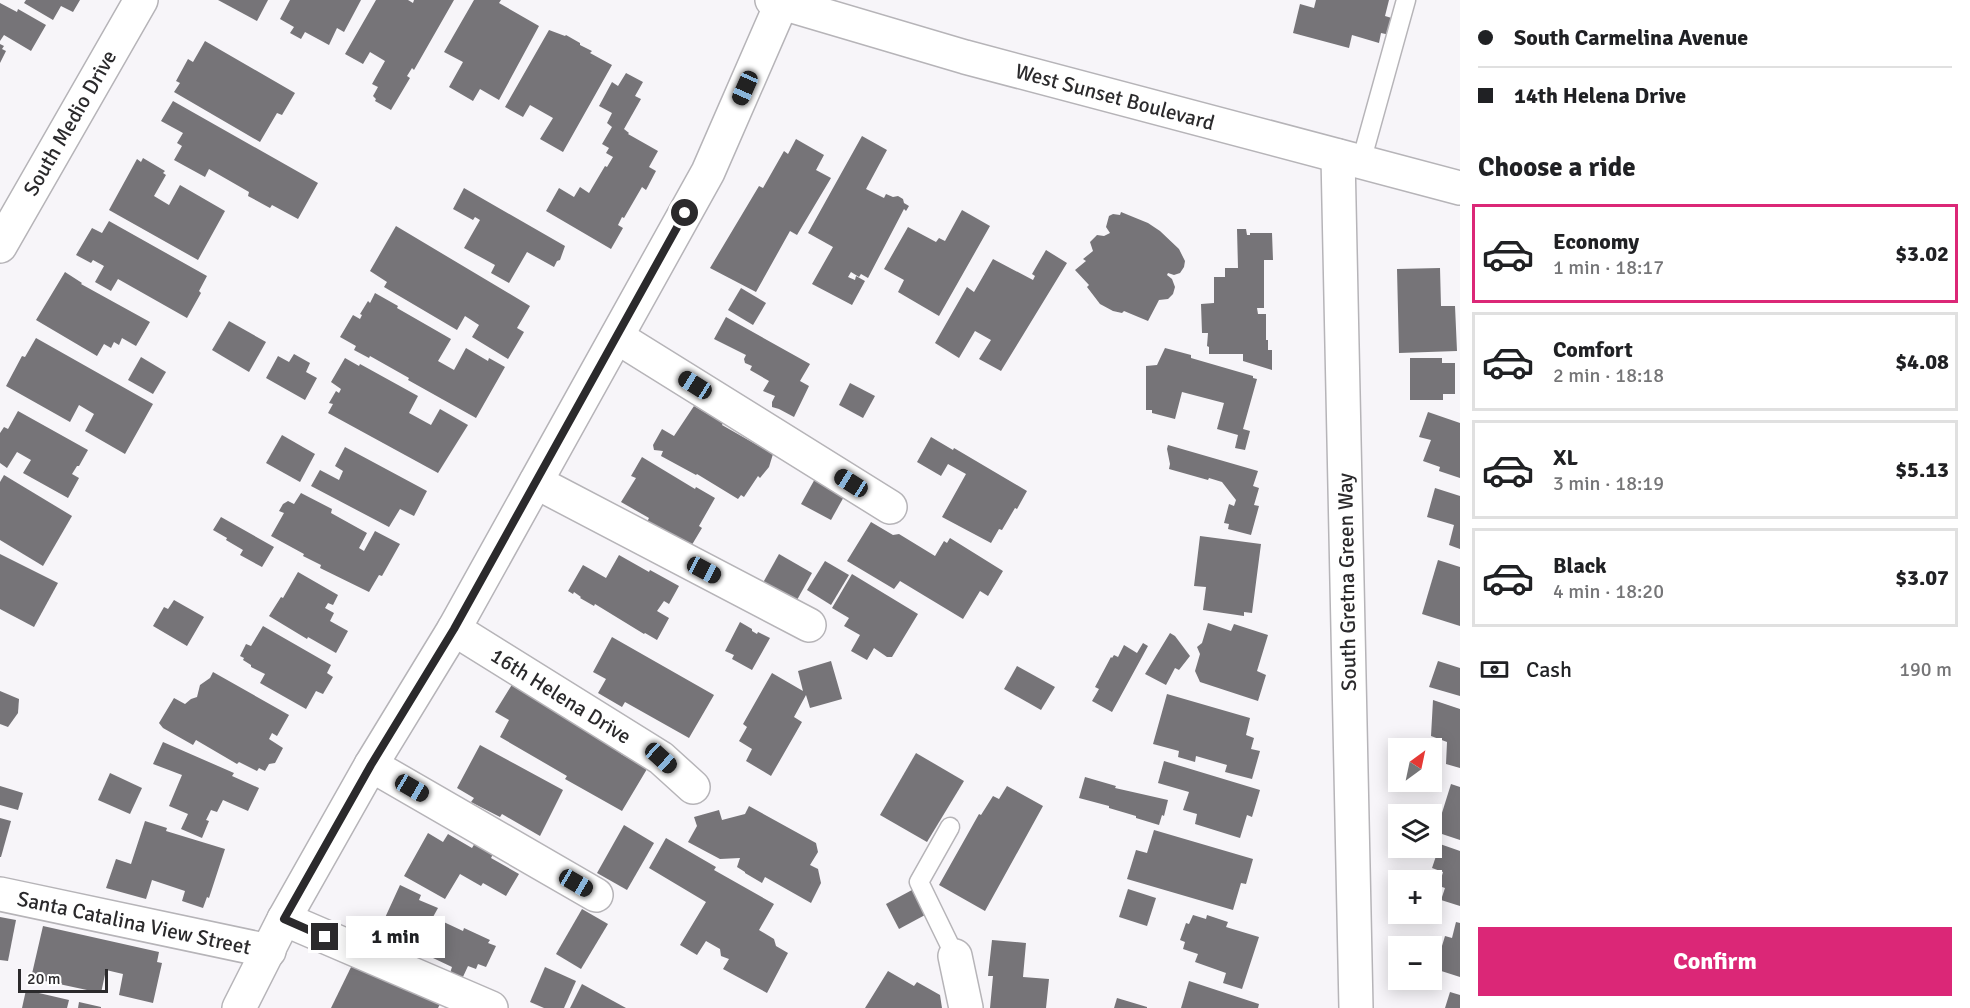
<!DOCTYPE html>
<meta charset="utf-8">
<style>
body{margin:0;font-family:Signika,sans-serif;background:#f6f6f6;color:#202124;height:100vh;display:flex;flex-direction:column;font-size:22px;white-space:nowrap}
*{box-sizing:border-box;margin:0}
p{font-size:20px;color:#757577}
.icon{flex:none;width:33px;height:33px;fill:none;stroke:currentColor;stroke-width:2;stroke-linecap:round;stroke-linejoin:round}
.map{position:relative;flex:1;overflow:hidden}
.details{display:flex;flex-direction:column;background:#fff;width:510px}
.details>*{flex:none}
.banner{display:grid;align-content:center;height:132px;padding:0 18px;background:#fff}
.needle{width:39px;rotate:33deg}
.controls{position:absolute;left:1388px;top:738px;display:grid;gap:12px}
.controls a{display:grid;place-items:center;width:54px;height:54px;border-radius:0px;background:#fff;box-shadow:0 3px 15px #0003;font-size:30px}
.scale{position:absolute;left:18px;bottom:15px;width:90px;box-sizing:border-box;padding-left:6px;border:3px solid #2b2a2c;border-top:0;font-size:16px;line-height:21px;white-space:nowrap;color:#2b2a2c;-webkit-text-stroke:4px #fff;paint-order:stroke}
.end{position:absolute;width:27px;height:27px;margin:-14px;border:8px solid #2b2a2c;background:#fff;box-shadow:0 0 0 3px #fff}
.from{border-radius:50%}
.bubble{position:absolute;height:42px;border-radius:0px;background:#fff;box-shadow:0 3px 15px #0003;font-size:20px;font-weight:800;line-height:42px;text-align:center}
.car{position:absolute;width:18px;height:36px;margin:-18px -9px;border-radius:8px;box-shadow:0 0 4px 2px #0007;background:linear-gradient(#222 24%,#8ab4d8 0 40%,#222 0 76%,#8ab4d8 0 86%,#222 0)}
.banner b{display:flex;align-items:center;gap:21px;height:57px;font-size:22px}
.banner b+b{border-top:2px solid #e0e0e0}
.banner i{width:15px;height:15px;background:#202124}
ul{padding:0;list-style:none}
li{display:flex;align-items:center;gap:18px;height:99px;margin:0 12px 9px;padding:0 6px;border:3px solid #e0e0e0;border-radius:0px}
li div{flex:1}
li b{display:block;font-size:22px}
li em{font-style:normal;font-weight:800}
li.current{border-color:#db2777}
li>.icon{width:54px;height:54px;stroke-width:1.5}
h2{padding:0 18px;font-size:27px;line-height:72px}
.pay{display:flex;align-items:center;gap:15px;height:66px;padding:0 18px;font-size:22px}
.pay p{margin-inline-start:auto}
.action{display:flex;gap:12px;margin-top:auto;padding:12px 18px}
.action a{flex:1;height:69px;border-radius:0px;background:#db2777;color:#fff;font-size:24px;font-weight:800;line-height:69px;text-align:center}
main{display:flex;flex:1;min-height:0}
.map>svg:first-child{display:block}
</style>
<main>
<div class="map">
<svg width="1460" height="1008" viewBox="0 0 1460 1008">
<rect width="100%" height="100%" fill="#f7f5f9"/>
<g fill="#767478">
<polygon points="26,0 80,0 73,12 61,6 53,20 24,3"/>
<polygon points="218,0 268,0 257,21"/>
<polygon points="290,0 361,0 344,32 337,28 329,45 305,32 301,39 290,33 294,27 280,19"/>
<polygon points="376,0 408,0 413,3 414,0 454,0 414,70 412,68 407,76 410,78 391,110 375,101 376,99 373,96 378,87 372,84 385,61 370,52 363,64 345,54"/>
<polygon points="474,0 501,0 499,3 539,26 499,100 480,89 473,101 449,87 463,62 444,52"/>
<polygon points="1316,0 1389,0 1385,16 1395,19 1390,35 1381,33 1379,43 1352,35 1349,48 1293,33 1300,4 1314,8"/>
<polygon points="0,3 17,12 18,9 46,25 31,51 4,35 0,41"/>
<polygon points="549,30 565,36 566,35 580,43 580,45 592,51 590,53 612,65 563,152 540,139 553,118 530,105 523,117 505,107"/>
<polygon points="205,41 295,93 282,115 277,113 260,142 174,92 180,83 176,81 188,59 193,62"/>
<polygon points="0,44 4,46 2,49 6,51 0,63"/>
<polygon points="626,73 643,82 635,96 641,99 624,129 629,133 628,134 658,151 649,167 656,171 646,190 642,187 624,218 622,217 618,225 623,228 611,249 546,211 559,188 574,197 580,187 589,193 605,166 607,167 613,157 606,153 609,148 602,144 612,127 607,123 612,113 599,106 612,82 618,86"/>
<polygon points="173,101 318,183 298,219 272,205 270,208 248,196 249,192 209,169 205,177 174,160 182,146 177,143 183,133 161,121"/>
<polygon points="862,136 887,150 866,189 884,198 886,194 893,197 898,196 903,199 904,203 909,206 906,211 904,209 868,278 861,274 859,277 851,272 848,277 855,280 856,276 865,281 852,305 812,284 833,247 808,233"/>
<polygon points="796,139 824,155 816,170 831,178 797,235 790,231 756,292 710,268 759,186 763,188 784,151 788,154"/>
<polygon points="143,158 165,171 163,173 166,175 154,196 169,205 180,185 225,211 198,260 109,210 137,159 141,162"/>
<polygon points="464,188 565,246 560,260 557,261 554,267 527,252 509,283 491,273 495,265 464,248 480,220 475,217 473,220 453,209"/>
<polygon points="962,210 990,226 939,316 898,292 904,280 884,269 908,227 936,242 939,238 945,241"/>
<polygon points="1121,212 1148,223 1160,231 1179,249 1185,261 1184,267 1180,273 1174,275 1168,273 1167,275 1172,279 1175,287 1173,294 1168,299 1159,300 1148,321 1124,311 1122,313 1113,311 1100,304 1087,287 1089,285 1075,270 1086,261 1083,259 1093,251 1090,242 1097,235 1104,236 1110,233 1106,227 1109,216 1113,214 1120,215"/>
<polygon points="109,221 207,276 199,291 201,293 187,318 118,279 111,291 95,282 104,266 93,260 91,263 76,255 92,228 102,233"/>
<polygon points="396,226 530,306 517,328 524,332 508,359 472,337 479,325 465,316 457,330 384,287 387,282 370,271"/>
<polygon points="1237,229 1246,229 1247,235 1250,235 1250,233 1272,233 1273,260 1264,260 1264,308 1257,308 1258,314 1266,314 1266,340 1268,340 1268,350 1272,350 1272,370 1243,361 1243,354 1209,354 1209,347 1207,346 1208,333 1202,333 1201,304 1214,303 1214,277 1225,277 1225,268 1238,268"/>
<polygon points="1046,250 1067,263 1001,371 979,359 991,340 975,331 959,358 935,343 967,287 974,292 993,259 1033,280 1035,276 1032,274"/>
<polygon points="1440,268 1441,306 1455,306 1457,351 1399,353 1397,269"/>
<polygon points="65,272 82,283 81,284 150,322 136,346 122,338 119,345 114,342 111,348 104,344 97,356 36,320"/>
<polygon points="741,288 766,303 753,325 728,310"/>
<polygon points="375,293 398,306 397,308 451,339 438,361 454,370 466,348 488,361 489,358 505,367 476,418 408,380 409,378 370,356 369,358 354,350 356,346 340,337 353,315 360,319 362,315 360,314 368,301 370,303"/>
<polygon points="726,317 810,364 800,381 809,386 794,417 779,409 772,407 772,402 775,396 763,391 769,381 750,370 752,366 745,363 744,359 746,355 714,339"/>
<polygon points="229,321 266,342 249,372 212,350"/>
<polygon points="36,338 153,404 125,454 85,431 94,414 79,405 70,422 6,386 22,356 25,357"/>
<polygon points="1165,348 1191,355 1191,358 1253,376 1253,378 1257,379 1243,429 1250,431 1245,450 1235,448 1238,435 1217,429 1224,403 1182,392 1175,419 1152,413 1152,410 1146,410 1146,366 1157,365"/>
<polygon points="294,354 310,363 306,372 317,378 305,400 266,378 278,356 289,362"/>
<polygon points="141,357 166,372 153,394 128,380"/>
<polygon points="345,358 359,366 360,364 418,396 409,413 431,425 440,409 468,425 438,473 328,413 333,404 329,403 336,391 339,393 341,389 331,382"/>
<polygon points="1410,358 1442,358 1442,363 1455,363 1455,394 1443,394 1443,400 1410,400"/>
<polygon points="850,383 875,396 863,418 839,405"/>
<polygon points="694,406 723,423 722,425 773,454 769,467 760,478 758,476 744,497 741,495 738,499 697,474 696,475 661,456 663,451 654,450 653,445 662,429 674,436"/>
<polygon points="18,411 88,450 79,466 77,466 72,474 79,478 68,498 23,473 31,460 17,452 7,468 0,463 0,433 4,427 8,429"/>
<polygon points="1428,412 1460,423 1460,478 1439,471 1440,467 1423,461 1431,440 1419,437"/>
<polygon points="282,435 315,454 300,482 266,463"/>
<polygon points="931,437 953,450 954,448 1027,491 1017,509 1015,508 1002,530 999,529 991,543 942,517 966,474 948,464 941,476 917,462"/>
<polygon points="1168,445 1258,471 1253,486 1259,488 1254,505 1259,506 1251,535 1228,529 1229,524 1224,523 1229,504 1234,506 1236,500 1222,482 1209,478 1208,480 1169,469 1170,464 1167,449"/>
<polygon points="345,447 427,491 414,516 400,509 389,527 311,486 320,470 339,480 343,471 335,466"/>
<polygon points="642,457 695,489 696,487 715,498 699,526 702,528 690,548 646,524 649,518 621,502 636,478 631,476"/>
<polygon points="4,475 72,516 43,566 0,540 0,482"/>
<polygon points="816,477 846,493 831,520 801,504"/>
<polygon points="1435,488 1460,496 1460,549 1449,545 1454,525 1427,517"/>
<polygon points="301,493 332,509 331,513 367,533 359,548 364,551 375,531 400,544 382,576 379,575 369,592 320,568 321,565 303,556 304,554 271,536 284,513 279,511 283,504 288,501 294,504"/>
<polygon points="221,517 274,547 262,567 240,555 243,550 226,540 227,538 213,530"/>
<polygon points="871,522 893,535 899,534 935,556 944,541 947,543 950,538 1003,571 988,596 980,591 963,619 900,581 894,589 847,561"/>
<polygon points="1200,536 1261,544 1252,613 1244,612 1244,616 1203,610 1206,587 1194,586"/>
<polygon points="0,554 58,583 34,627 0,609"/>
<polygon points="779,554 812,573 792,609 759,590"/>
<polygon points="619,555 649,572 650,570 679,586 669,604 664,601 657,611 669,618 657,640 645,633 644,634 595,604 594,606 580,598 581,597 574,592 573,594 568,591 583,565 606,578"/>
<polygon points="1438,560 1460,567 1460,626 1422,614"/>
<polygon points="825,561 849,575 831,605 807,590"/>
<polygon points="298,572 338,595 333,605 328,603 325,608 334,613 330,621 348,631 336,653 308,637 307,639 269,616 281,597 283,598"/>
<polygon points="852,574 918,614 892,657 887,657 874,648 867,660 851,651 860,635 844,626 849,618 832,608"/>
<polygon points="174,600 204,617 187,646 153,626 164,607 168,609"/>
<polygon points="740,622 752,629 752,631 757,634 758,632 770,638 752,670 732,659 734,655 725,651"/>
<polygon points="1208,623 1231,631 1234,624 1268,635 1257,671 1266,675 1258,701 1200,682 1195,671 1200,654 1197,647 1202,643"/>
<polygon points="263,626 331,665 327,673 333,677 323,694 316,691 306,709 260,683 265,674 251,667 251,665 243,660 244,658 240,656 246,644 251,646"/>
<polygon points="1170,633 1175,636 1190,656 1179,670 1175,668 1166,685 1145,674"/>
<polygon points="612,637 714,695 689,738 625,702 622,707 598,693 606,679 593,672"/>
<polygon points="1143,643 1148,646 1112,712 1092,701 1099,689 1095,687 1111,657 1112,658 1114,655 1118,657 1124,645 1137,653"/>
<polygon points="831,661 842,699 810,708 806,695 794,717 802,722 771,776 746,761 752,749 739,741 747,727 743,724 772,673 803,691 798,671"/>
<polygon points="1438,661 1460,668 1460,696 1429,687"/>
<polygon points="1017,666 1055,687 1041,710 1004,689"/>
<polygon points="213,672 289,715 277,736 272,733 269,739 283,748 275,763 269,764 265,771 259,768 257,771 239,762 237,764 196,740 193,745 163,728 159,723 174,698 185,704 191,699 197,697 200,685 210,678"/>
<polygon points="513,683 625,748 621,754 647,769 622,811 565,779 567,776 500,737 509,720 495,712"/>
<polygon points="0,691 19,699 18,713 8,727 0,724"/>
<polygon points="1167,694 1250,718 1246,735 1254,738 1251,749 1260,751 1252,779 1225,772 1227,765 1196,756 1195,762 1178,757 1179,751 1153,744"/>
<polygon points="1433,700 1460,709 1460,768 1446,764 1447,742 1431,736"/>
<polygon points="163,742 234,773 232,776 259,788 248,811 223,800 217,812 211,810 206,820 209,821 202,838 181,829 188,814 169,806 182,775 153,764"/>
<polygon points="480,745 563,790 540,836 502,814 500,817 471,802 474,798 457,788"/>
<polygon points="916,753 964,781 927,842 880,815"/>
<polygon points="1164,761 1260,790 1252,817 1247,815 1240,838 1195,824 1197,814 1183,810 1189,792 1158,783"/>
<polygon points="110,773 142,788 130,814 98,800"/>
<polygon points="1085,777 1116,786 1115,788 1168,800 1164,816 1162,815 1159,825 1136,818 1136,816 1109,808 1109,806 1079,798"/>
<polygon points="1451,784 1460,787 1460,840 1436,832"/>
<polygon points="0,786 23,793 18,810 0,805"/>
<polygon points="1007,786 1043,806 985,911 939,885 979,814 981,815 993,796 999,799"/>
<polygon points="749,806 816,843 818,852 810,865 818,869 821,883 811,903 765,877 762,883 745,873 745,872 737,867 740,858 720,859 688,842 697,826 694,817 719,810 722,820 745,814"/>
<polygon points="0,818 11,821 1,857 0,857"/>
<polygon points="145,821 167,828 166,831 225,849 209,898 207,897 203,908 182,901 185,891 152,880 146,899 106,888 116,859 131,864"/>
<polygon points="624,825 654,843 627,890 597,873"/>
<polygon points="1154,830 1253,859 1246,884 1241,883 1233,910 1127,879 1136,850 1147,853"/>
<polygon points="428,833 443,842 448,834 472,848 475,843 493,854 491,858 519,874 506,896 483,883 481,886 460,874 445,899 404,876"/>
<polygon points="666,838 716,867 714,870 774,904 759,930 774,939 776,946 788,953 767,993 723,969 729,959 721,956 720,949 706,941 697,955 680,945 706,902 649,868"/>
<polygon points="1440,844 1460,851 1460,906 1441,900 1445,888 1439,886 1443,872 1432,868"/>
<polygon points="400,885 421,895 419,900 438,908 433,917 463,931 464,928 490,940 488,943 496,946 486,967 478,964 476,969 468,966 462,979 450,973 452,967 433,958 436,952 427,948 425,954 378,933"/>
<polygon points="1128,889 1156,898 1147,926 1119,917"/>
<polygon points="912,890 925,915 899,929 886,904"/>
<polygon points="582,909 608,924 581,969 556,954"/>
<polygon points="1193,915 1206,919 1207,915 1228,922 1226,927 1259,937 1242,989 1223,983 1226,973 1195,962 1198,954 1183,949 1185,942 1180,940 1186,923 1189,924"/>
<polygon points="0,917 16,920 8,961 0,960"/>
<polygon points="1456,922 1460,923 1460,977 1435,969 1445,936 1452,938"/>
<polygon points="43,926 159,952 157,962 162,963 153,1003 119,995 123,974 106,970 101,993 31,978"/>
<polygon points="992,940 1026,943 1023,977 1049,979 1046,1008 990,1008 993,976 988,976"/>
<polygon points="353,963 440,1004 438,1008 331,1008"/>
<polygon points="545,967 576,981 564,1008 544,1008 530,1002"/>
<polygon points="888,971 914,986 917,982 940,995 942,1008 865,1008"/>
<polygon points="1189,981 1259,1004 1258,1008 1181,1008"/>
<polygon points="582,984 626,1008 570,1008"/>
<polygon points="26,990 69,1000 67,1008 22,1008"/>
<polygon points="1450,992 1460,995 1460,1008 1445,1008"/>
<polygon points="1117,998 1147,1007 1147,1008 1114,1008"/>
<polygon points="79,1002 101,1007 101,1008 78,1008"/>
</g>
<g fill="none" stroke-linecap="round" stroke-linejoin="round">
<defs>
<g id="lane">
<polyline points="1361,162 1406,0"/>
<polyline points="950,827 919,882 955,956"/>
</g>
<g id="street">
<polyline points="1338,156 1356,1008"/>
<polyline points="0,246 141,0"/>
<polyline points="617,337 890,507"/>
<polyline points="536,482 809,625"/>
<polyline points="454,629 661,758 693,787"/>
<polyline points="371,765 596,895"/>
<polyline points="0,894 269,951"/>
<polyline points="284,919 491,1008"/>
<polyline points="955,956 966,1008"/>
<polyline points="239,1008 284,919 371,765 454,629 708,172 783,0"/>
</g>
<polyline id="secondary" points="772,0 965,57 1460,188"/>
</defs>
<use href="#lane" stroke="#b6b4b8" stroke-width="21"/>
<use href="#street" stroke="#b6b4b8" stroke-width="36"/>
<use href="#secondary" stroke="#b6b4b8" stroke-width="36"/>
<use href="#lane" stroke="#fff" stroke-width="18"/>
<use href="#street" stroke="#fff" stroke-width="33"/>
<use href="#secondary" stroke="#fff" stroke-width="33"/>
</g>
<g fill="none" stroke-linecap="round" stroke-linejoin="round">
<polyline stroke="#2b2a2c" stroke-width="8" points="325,937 284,919 371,765 454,629 685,213"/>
</g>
<g text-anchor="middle" stroke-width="6" stroke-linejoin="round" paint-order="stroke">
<g font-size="21" fill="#2b2a2c" stroke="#fff">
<text transform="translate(1115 97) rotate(15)" y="7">West Sunset Boulevard</text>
<text transform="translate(70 123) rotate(-60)" y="7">South Medio Drive</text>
<text transform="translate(1347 582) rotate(-91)" y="7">South Gretna Green Way</text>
<text transform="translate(561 696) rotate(32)" y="7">16th Helena Drive</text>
<text transform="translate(134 923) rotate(12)" y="7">Santa Catalina View Street</text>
</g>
</g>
</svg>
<div class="controls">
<a><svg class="needle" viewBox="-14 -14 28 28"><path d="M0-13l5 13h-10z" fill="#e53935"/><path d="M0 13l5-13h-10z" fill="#757577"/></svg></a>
<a><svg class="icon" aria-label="layers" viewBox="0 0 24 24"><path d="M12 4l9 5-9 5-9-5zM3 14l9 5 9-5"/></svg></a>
<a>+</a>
<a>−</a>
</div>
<div class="scale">20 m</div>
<i class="end from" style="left:685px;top:213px"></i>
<i class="end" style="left:325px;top:937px"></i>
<div class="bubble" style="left:346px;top:916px;width:99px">1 min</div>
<i class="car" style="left:745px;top:88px;rotate:204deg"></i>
<i class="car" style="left:695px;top:385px;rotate:302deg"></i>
<i class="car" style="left:851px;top:483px;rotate:302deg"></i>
<i class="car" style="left:704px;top:570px;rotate:118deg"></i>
<i class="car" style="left:661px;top:758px;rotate:132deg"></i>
<i class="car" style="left:412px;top:788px;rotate:120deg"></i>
<i class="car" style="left:576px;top:883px;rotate:120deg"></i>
</div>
<section class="details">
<div class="banner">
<b><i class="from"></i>South Carmelina Avenue</b>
<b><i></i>14th Helena Drive</b>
</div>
<h2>Choose a ride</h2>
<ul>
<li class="current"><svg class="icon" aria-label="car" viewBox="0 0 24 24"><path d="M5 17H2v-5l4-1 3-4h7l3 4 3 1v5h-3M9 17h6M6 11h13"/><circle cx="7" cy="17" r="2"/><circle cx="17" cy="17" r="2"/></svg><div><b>Economy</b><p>1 min · 18:17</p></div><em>$3.02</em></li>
<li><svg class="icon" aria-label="car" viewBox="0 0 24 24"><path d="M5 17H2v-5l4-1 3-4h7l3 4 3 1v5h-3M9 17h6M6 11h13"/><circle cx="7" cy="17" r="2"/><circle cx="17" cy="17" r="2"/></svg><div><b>Comfort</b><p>2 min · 18:18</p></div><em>$4.08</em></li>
<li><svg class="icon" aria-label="car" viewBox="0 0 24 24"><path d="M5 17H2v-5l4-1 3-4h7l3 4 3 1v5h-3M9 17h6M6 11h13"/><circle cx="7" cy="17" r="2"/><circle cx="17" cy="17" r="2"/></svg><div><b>XL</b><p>3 min · 18:19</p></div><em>$5.13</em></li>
<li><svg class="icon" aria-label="car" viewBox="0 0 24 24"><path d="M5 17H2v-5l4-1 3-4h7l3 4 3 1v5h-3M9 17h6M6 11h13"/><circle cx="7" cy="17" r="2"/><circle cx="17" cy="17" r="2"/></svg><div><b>Black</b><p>4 min · 18:20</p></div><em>$3.07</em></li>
</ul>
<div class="pay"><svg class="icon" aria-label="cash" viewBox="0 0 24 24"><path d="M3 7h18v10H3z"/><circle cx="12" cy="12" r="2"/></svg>Cash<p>190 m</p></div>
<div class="action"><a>Confirm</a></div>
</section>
</main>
